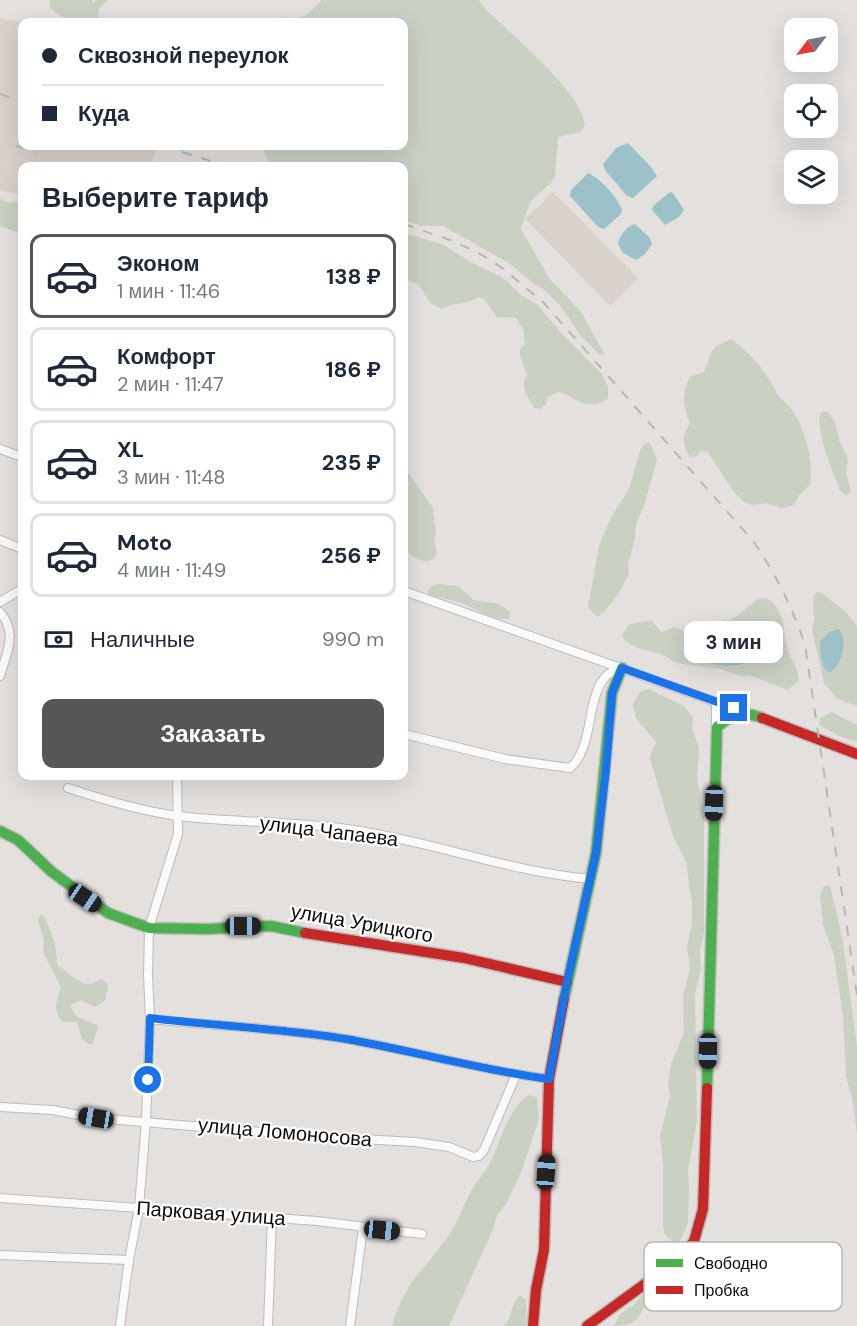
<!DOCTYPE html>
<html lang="ru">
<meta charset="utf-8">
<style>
body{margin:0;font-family:"DM Sans",sans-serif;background:#f2f2f3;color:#1f2937;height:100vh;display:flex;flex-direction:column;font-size:22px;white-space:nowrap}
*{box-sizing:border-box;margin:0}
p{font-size:20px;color:#747a83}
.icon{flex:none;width:33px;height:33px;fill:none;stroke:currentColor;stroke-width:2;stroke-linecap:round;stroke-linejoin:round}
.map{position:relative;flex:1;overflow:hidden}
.details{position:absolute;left:18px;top:162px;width:390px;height:618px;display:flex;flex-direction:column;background:#fff;border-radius:12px;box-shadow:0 6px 24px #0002}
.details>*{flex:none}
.banner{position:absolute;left:18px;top:18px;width:390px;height:132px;border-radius:12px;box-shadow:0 6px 24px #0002;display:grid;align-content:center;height:132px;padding:0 24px;background:#fff}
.needle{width:39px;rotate:238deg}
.controls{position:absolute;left:784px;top:18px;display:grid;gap:12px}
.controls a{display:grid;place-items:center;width:54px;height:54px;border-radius:12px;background:#fff;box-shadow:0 6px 24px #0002;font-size:30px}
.end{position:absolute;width:27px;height:27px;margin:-14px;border:8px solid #1a73e8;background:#fff;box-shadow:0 0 0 3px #fff}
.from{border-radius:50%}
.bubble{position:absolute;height:42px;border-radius:12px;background:#fff;box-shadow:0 6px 24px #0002;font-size:20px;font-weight:700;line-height:42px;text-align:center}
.car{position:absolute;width:18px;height:36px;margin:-18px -9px;border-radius:8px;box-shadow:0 0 4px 2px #0007;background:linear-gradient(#222 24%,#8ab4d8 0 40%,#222 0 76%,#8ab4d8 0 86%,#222 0)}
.banner b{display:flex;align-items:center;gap:21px;height:57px;font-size:22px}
.banner b+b{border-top:2px solid #e0e1e3}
.banner i{width:15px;height:15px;background:#1f2937}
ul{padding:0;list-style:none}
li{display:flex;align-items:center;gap:18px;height:84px;margin:0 12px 9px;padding:0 12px;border:3px solid #e0e1e3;border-radius:12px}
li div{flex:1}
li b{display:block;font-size:22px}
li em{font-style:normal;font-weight:700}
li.on{border-color:#585655}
li>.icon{width:54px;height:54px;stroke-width:1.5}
h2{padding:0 24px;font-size:27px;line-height:72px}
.pay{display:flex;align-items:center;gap:15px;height:66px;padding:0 24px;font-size:22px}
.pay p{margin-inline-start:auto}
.cta{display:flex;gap:12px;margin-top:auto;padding:12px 24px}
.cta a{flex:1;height:69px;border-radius:12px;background:#585655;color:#fff;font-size:24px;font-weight:700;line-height:69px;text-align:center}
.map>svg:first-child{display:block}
</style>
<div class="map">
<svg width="857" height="1326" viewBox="0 0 857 1326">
<rect width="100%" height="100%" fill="#e3e0de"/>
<g fill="#d8d1cc">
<polygon points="0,18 24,22 22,146 157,146 151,166 22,166 22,195 0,190"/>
<polygon points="553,192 638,278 610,306 525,219"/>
</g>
<g fill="#cad1c3" fill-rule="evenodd">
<path d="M50,0H92L93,4L96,0H108L99,8L98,22C80,22 65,22 50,8Z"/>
<path d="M322,0H479C484,10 496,19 505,27C526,47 583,97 585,126L580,132L558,137L555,176L551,183L530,202L521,229L549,278L581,312L605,355L599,354L580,335L562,308L545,290L534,284L509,263L443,226H421L404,220V166H276L268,160L261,146H404V22H277L284,17C305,21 308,14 322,0Z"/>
<polygon points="0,199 9,203 22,201 22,234 0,226"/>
<path d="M404,233L444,245L472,263L502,277L522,296L538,305L561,333L601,373L608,387V399C585,413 577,397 559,392L547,397L546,404L540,409L534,408C528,397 519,386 527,375L520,355V349L525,344L523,329L516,318L497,317L484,299L478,297C465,306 455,301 442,309L430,303L419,285L404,278Z"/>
<path d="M731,339C749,352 767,372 776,392C780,400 790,405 794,413C806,432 814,463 810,485L800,494L794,505L788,507L781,508L766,503L753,505L744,502L733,491L708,452L701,450L697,456L690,457C681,443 682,437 690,423C682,408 682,390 691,376L703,373C715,353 703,351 731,339Z"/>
<path d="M821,412H828L835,422L839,440L848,459L846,472L851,492L846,495L840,491C834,472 814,430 821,412Z"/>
<polygon points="650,442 657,460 644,506 636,524 634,543 628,563 629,575 616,597 604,612 597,617 588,607 599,546 610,519 629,489 640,451 643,445"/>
<path d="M404,467L433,508L436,533L434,539L437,552L435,558C424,566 414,557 404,550Z"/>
<path d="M440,584L458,586L474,600L499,604L510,612L509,619C489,620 479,610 461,603C452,600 438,597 428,596V590L433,585Z"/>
<polygon points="816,592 822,593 848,614 857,626 857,706 836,698 824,683 812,630 814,620 813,598"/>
<path d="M765,598C788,608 782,636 790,656C794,665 800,671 798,682L788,690L749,675L741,676L721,669L677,663L661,654L637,648L626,641L622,635L630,624L651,620L661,632L675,627L692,634L710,631L723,620H731L758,599ZM731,647L744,655L737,667L695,660Z"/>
<polygon points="648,689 682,705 693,717 692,729 699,748 697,776 704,817 704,933 700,951 701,969 695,994 697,1120 688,1170 689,1190 688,1223 680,1241 674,1243 665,1234 663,1227 663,1164 660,1136 670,1096 668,1084 671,1064 684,1033 683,996 690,969 687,947 692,925 692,903 686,862 673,836 651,762 650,756 656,742 636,718 633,704 640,692"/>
<polygon points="832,712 857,725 857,742 839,736 819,725 820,718"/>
<polygon points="824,886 830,886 842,936 857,1046 857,1134 852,1097 846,1077 843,1016 834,955 823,925 820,896"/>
<path d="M41,914L44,916C52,935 57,945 57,965C67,971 77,983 88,984C93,984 97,980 102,979L108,985L105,1001L95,1007L81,1000L70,1005L76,1016L99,1026L92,1044H88L82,1039L77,1022H62C52,1009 57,1001 61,987L43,952L44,940L38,920Z"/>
<path d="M530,1095L537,1097L539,1119L522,1170L506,1204L497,1215L492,1232L449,1326H392C404,1285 420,1273 445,1241C457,1225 463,1205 473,1188C479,1177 489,1168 493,1157C501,1139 511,1103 530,1095Z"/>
<path d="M646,1291L653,1292L654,1298C633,1312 647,1326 612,1326L615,1324L621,1313L633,1306Z"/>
<path d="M520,1295L526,1300V1326H504C513,1317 511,1302 520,1295Z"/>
</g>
<g fill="#9cc1c8">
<polygon points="628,143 652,168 657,176 633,198 627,196 605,170 603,164 616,148"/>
<path d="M588,173C601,179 617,197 622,210L620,215L604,229L598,227L570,196L571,190Z"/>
<polygon points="670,192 673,193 684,210 679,217 665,225 652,210 653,206"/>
<path d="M635,224L650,238L652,244L645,254L636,260L623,253L618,244C619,236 627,226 635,224Z"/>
<path d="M838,629C857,642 822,710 820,642L829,632Z"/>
<path d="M705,640C719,643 743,645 745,662C737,671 700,662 688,658L687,651L690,645Z"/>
</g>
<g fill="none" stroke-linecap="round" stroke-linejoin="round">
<defs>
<g id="street">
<polyline points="0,449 22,457"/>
<polyline points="0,540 22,549"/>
<polyline points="404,591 744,712"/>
<polyline points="0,602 22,589"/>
<path d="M0,612C18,633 7,652 0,676"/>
<polyline points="716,703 716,731"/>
<path d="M404,734L505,759L570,768C599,744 581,677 621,668"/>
<path d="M68,788C104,800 140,811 178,816C236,823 296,821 354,830C434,842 511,872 590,879"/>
<path d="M150,1019C215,1026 281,1028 346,1039C414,1051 480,1070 549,1079"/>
<polyline points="0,1107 52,1110 96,1118 308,1136 415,1142 449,1147 473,1157 479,1156 484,1150 516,1075"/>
<polyline points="0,1198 317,1221 422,1234"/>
<polyline points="0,1255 129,1260"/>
<polyline points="120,1326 129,1260 139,1208 146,1121 150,1019 148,975 149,928 178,834 177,776"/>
<polyline points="268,1326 272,1218"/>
<polyline points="350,1326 363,1228"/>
</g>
<g id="fast">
<polyline points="0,831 18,840 52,872 108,913 149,928 207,929 271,926 305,933"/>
<polyline points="564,999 596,853 612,693 622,668"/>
<path d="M707,1088L717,727C733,714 742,710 762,718"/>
</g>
<g id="jam">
<polyline points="762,718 857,754"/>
<polyline points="305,933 464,958 567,982"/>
<polyline points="533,1326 536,1290 544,1250 549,1079 564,999"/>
<polyline points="587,1326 682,1257 694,1241 703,1209 707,1088"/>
</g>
</defs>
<use href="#street" stroke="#bebcba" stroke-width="10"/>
<use href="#fast" stroke="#bebcba" stroke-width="13"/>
<use href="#jam" stroke="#bebcba" stroke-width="13"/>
<use href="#street" stroke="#fbfafa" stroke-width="8"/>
<use href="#fast" stroke="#4caf50" stroke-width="10"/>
<use href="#jam" stroke="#c62828" stroke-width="10"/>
<g stroke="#b8b6b6" stroke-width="2" stroke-dasharray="10 10" stroke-linecap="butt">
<polyline points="0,94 22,102"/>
<polyline points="16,146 36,152"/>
<polyline points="163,146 227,166"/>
<path d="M404,224L450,240L477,252L501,267L544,303L753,541C776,574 792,607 805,645L857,995"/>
</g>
</g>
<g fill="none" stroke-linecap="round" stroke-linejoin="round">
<path stroke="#1a73e8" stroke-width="8" d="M148,1080L150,1018C215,1026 281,1028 346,1039C414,1051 480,1070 549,1079L567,982L596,853L606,770L612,693L622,668L734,708"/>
</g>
<g text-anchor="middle" stroke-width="4.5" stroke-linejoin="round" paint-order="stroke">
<g font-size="20" fill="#0d0c0b" stroke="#fff">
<text transform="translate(329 831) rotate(7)" y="7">улица Чапаева</text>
<text transform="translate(362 923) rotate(10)" y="7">улица Урицкого</text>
<text transform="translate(285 1132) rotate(5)" y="7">улица Ломоносова</text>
<text transform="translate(211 1213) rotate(4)" y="7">Парковая улица</text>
</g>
</g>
<rect x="644" y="1242" width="198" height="69" rx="9" fill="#fff" stroke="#b6b6b6" stroke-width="1.5"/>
<rect x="656" y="1259" width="27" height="8" fill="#4caf50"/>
<rect x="656" y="1286" width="27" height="8" fill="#c62828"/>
<g font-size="16" fill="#0d0c0b">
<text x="694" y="1269">Свободно</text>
<text x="694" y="1296">Пробка</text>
</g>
</svg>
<div class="controls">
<a><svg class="needle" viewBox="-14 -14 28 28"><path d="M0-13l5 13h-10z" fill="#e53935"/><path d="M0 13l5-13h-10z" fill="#747a83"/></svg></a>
<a><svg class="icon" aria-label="locate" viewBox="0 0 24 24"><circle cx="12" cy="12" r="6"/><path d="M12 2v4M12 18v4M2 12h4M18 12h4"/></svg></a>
<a><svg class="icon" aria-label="layers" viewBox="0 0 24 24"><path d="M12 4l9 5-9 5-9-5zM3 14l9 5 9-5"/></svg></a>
</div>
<i class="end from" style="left:148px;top:1080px"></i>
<i class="end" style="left:734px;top:708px"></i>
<div class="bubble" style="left:684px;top:621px;width:99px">3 мин</div>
<i class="car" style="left:714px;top:803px;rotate:182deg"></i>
<i class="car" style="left:85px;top:898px;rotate:124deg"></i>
<i class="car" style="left:243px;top:926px;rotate:90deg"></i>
<i class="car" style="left:708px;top:1051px;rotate:181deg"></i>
<i class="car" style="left:96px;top:1118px;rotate:280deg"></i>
<i class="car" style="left:546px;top:1172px;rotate:4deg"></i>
<i class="car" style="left:382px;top:1230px;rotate:96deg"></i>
<div class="banner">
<b><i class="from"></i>Сквозной переулок</b>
<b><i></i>Куда</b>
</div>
<section class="details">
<h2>Выберите тариф</h2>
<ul>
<li class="on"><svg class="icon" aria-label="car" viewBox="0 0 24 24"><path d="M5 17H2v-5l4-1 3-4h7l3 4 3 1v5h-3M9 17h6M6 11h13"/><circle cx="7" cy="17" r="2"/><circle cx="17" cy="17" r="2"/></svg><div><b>Эконом</b><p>1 мин · 11:46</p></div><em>138 ₽</em></li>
<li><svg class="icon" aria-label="car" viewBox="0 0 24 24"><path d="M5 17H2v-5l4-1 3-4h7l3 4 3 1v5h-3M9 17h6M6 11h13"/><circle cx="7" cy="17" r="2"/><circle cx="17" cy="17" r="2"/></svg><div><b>Комфорт</b><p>2 мин · 11:47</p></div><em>186 ₽</em></li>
<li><svg class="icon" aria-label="car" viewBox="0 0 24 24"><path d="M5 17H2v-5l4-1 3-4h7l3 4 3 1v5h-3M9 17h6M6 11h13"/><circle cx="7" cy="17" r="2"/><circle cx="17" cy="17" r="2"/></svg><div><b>XL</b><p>3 мин · 11:48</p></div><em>235 ₽</em></li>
<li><svg class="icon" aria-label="car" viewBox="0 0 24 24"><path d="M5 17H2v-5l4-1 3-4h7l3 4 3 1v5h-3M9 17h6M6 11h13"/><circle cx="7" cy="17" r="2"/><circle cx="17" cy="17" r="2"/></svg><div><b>Moto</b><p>4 мин · 11:49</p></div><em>256 ₽</em></li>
</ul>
<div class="pay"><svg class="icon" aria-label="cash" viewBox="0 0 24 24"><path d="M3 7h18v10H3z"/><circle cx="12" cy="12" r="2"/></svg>Наличные<p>990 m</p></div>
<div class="cta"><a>Заказать</a></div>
</section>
</div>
